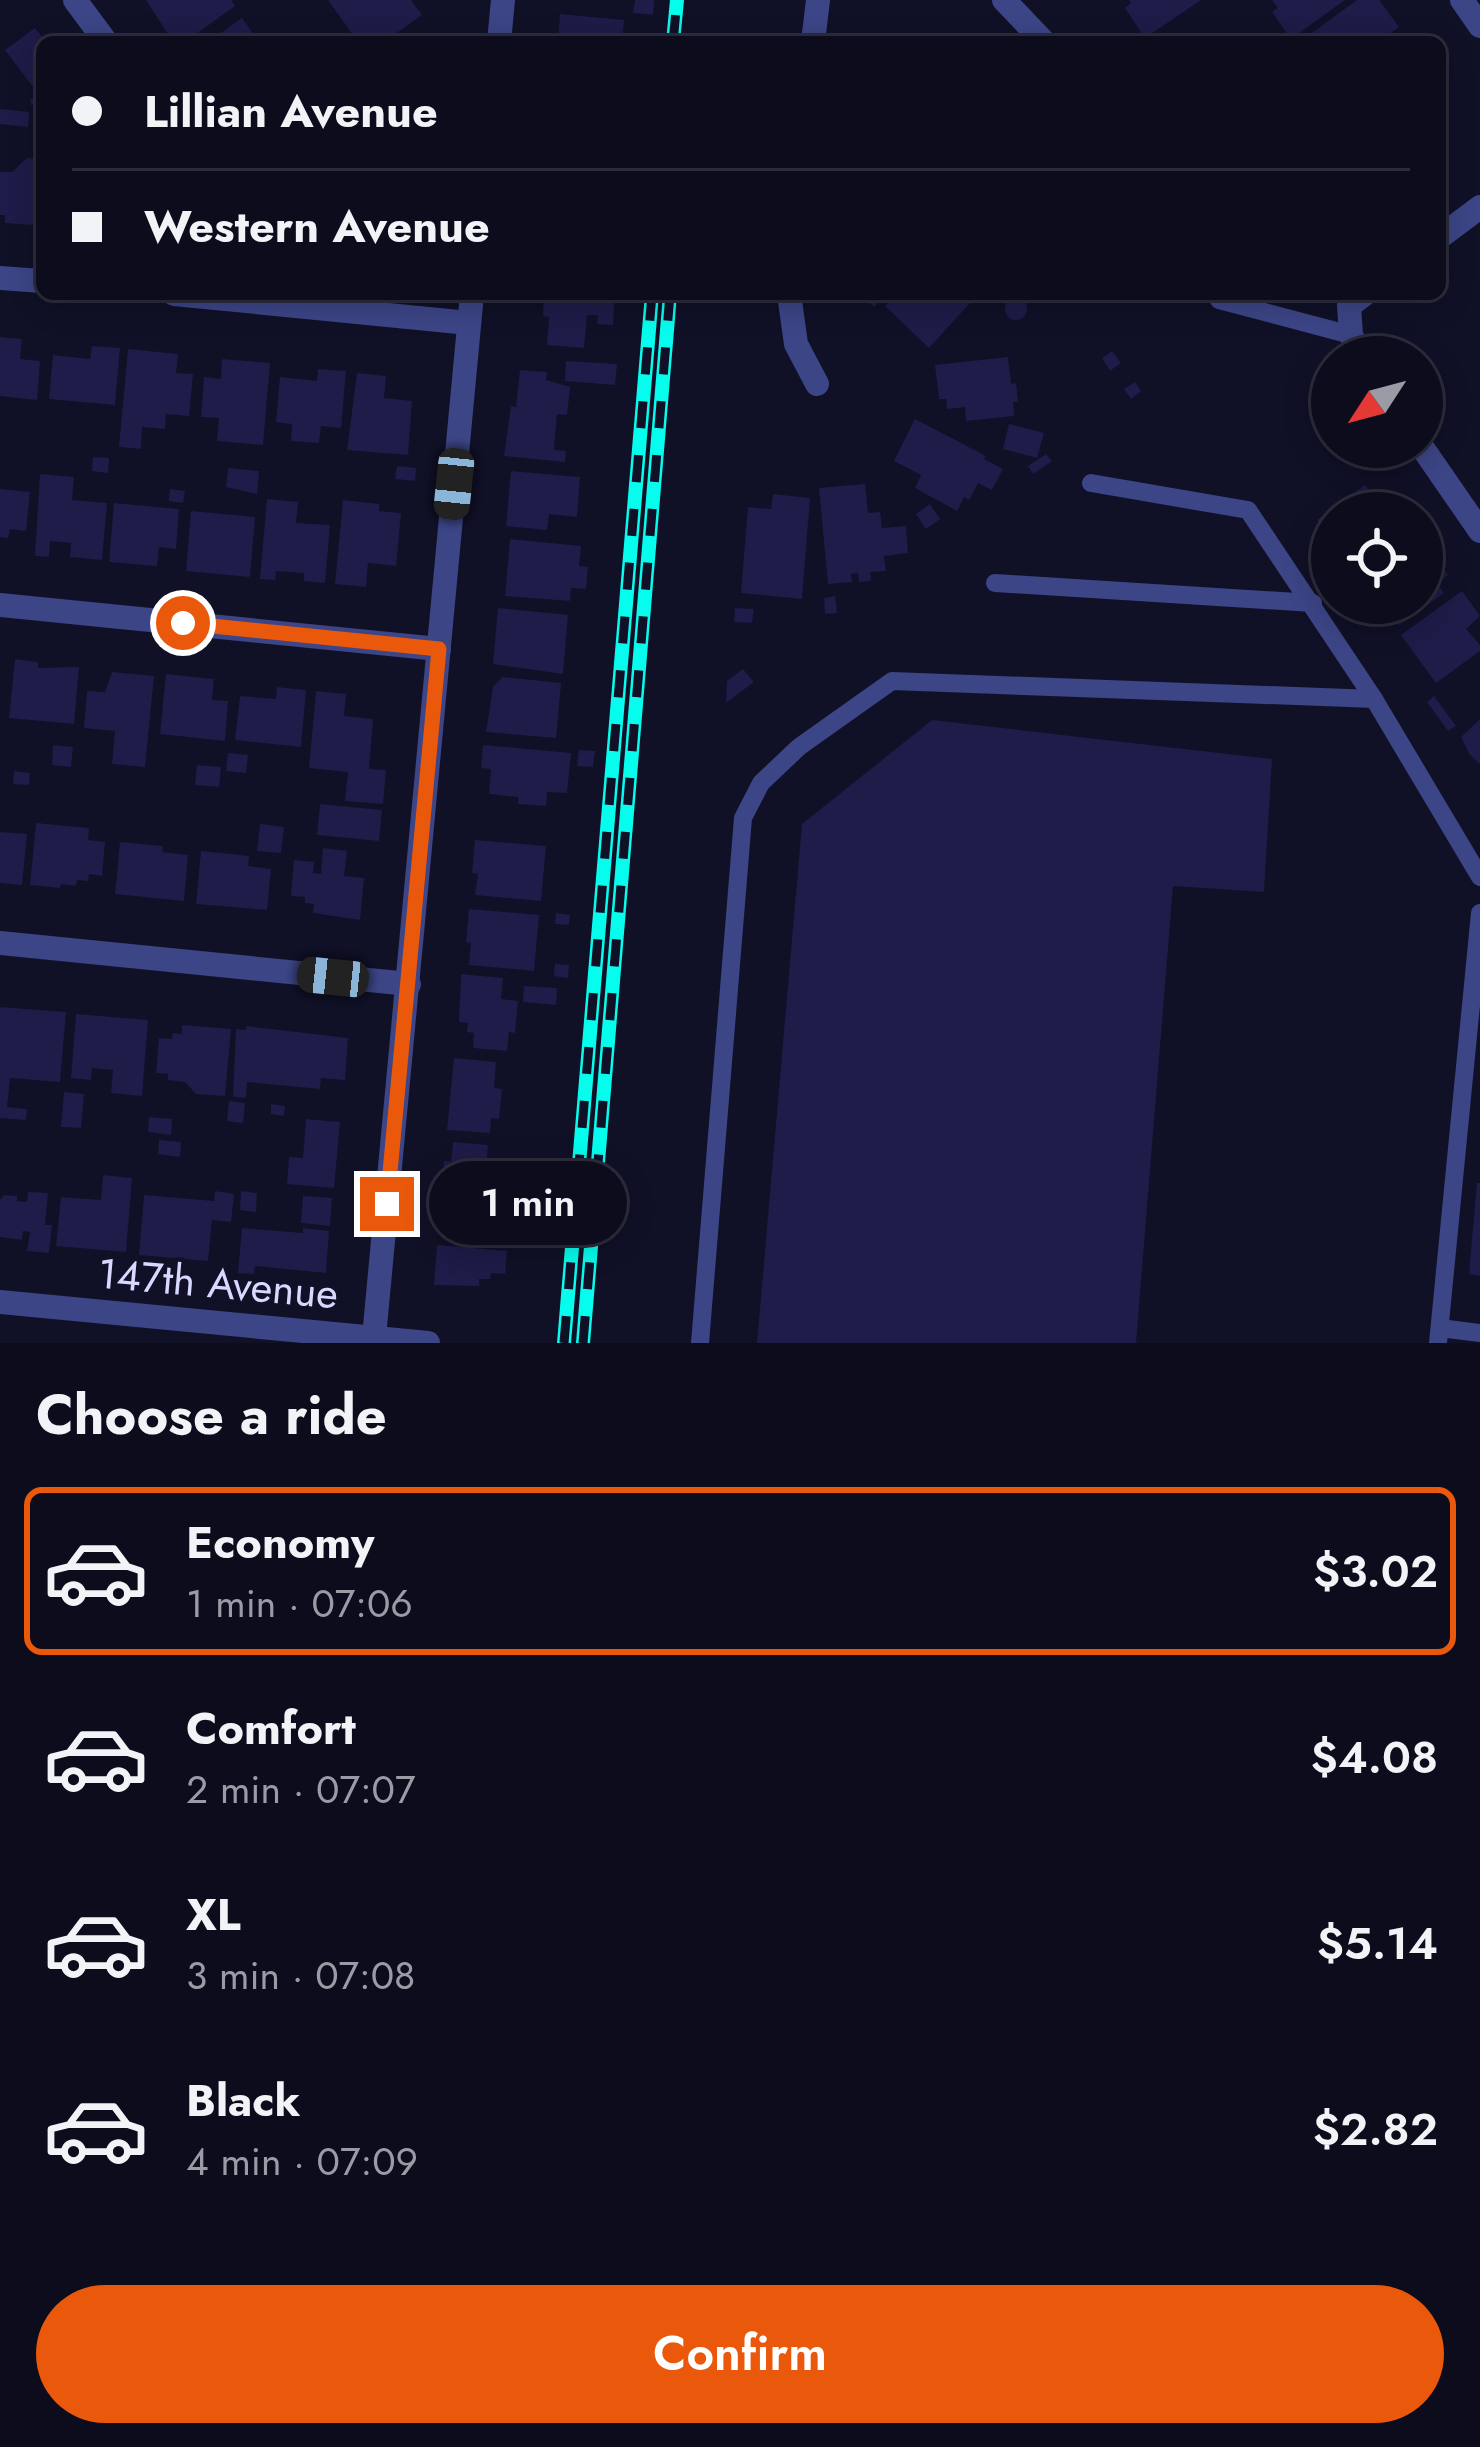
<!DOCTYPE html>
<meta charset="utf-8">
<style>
body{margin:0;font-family:Jost,sans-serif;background:#151526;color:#f1f3f6;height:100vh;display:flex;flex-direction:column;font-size:45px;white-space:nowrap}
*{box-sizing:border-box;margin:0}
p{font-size:39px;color:#9a9ba4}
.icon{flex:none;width:66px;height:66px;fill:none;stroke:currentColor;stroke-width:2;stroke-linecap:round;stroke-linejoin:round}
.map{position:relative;height:1343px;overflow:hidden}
.panel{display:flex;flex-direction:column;background:#0c0c1d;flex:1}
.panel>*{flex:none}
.guide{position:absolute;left:36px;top:36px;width:1410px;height:264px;border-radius:18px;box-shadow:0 6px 30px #0003,0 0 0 3px #2c2c3b;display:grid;align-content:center;height:264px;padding:0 36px;background:#0c0c1d}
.needle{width:78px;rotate:234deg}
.tools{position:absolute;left:1311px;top:336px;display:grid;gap:24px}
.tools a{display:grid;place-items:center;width:132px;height:132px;border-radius:50%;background:#0c0c1d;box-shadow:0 6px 30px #0003,0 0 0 3px #2c2c3b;font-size:60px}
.end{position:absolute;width:54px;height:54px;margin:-27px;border:15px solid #ea580c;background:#fff;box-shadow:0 0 0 6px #fff}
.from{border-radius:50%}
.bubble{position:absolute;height:84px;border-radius:42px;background:#0c0c1d;box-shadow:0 6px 30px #0003,0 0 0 3px #2c2c3b;font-size:39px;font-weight:600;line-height:84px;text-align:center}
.car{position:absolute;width:36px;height:72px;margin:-36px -18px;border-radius:15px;box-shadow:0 0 9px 3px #0007;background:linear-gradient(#222 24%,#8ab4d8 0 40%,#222 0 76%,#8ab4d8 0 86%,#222 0)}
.guide b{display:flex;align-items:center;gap:42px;height:114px;font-size:45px}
.guide b+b{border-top:3px solid #2c2c3b}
.guide i{width:30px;height:30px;background:#f1f3f6}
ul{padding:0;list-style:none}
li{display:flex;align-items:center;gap:36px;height:168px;margin:0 24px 18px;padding:0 12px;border:6px solid transparent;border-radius:18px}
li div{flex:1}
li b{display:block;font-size:45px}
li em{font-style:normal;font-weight:600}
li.active{border-color:#ea580c}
li>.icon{width:108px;height:108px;stroke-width:1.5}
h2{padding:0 36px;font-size:54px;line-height:144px}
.cta{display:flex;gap:24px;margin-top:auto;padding:24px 36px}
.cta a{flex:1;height:138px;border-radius:72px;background:#ea580c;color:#fff;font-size:48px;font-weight:600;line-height:138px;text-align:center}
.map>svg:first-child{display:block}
</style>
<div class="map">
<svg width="1480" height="1343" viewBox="0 0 1480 1343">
<rect width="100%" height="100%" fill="#101027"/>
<g fill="#1e1c48">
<polygon points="146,0 231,0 235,6 185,42 173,42"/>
<polygon points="328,0 411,0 422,15 384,42 358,42"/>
<polygon points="635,0 654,0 653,15 633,13"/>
<polygon points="1129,0 1201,0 1145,38 1125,8 1131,3"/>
<polygon points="1272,0 1345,0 1291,39 1272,12 1278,8"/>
<polygon points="1357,0 1379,0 1399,27 1378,42 1314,42 1309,35"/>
<polygon points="560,14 624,20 622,42 558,42"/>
<polygon points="242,18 259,42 208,42"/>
<polygon points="35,28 46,42 42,42 39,125 36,104 31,105 30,99 35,98 34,88 5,50"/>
<polygon points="898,34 917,42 882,42 885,35 895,40"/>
<polygon points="0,109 29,112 28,127 0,124"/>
<polygon points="27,158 42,159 42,233 33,232 33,225 5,223 5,215 0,215 0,172 12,172"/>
<polygon points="551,294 615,294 613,325 597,324 598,315 587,315 584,348 547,345 549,317 543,316 544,297 551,298"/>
<polygon points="859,294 886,294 874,307"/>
<polygon points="896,294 978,294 929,348 885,306"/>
<circle cx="1016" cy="309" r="11"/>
<polygon points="0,337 22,339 20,359 40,361 37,400 0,396"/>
<polygon points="92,346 120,348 115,405 49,399 53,355 90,359"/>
<polygon points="128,349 178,354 176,373 193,374 189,416 166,414 165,429 142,427 141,449 119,447"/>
<polygon points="1112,351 1121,363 1110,371 1102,358"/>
<polygon points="1008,357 1011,384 1016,383 1018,402 1013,402 1014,416 966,421 965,407 947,409 946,399 939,399 935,365"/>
<polygon points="222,359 270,363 263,445 217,441 219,418 201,417 204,377 221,379"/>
<polygon points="566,361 617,364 615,385 565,381"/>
<polygon points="318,369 346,371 341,428 321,426 319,443 291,441 292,424 276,422 280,377 317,381"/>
<polygon points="520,370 547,372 546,380 570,387 567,415 557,414 554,450 566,451 565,462 504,456 511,406 516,407"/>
<polygon points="357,373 386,376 384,398 412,401 408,455 347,450"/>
<polygon points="1135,382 1141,391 1131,399 1124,389"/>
<polygon points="915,419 986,456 984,459 1003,469 992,490 978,483 969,500 964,497 957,511 915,488 921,475 894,461"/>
<polygon points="1009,424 1044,433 1037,458 1003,449"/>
<polygon points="1046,454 1052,461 1033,474 1028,466"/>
<polygon points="93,457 109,458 108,473 92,471"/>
<polygon points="397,466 416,468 415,481 395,479"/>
<polygon points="228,468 259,471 257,494 226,487"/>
<polygon points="511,471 580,477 577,517 549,514 547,530 506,526"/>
<polygon points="40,474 74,477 72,500 107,503 102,560 70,557 71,543 50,541 49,557 35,556"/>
<polygon points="865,484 868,513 880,512 882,528 906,526 908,553 884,556 886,571 870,572 871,581 859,582 858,573 851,574 852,582 828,584 819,488"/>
<polygon points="1365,485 1373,496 1379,492 1385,501 1394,494 1407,513 1332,513 1332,541 1317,520"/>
<polygon points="0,489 30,492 26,531 10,529 8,538 0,537"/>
<polygon points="170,489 185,491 183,503 169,501"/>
<polygon points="773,494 810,498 802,599 741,593 748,507 771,509"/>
<polygon points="267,499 298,502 296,523 330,525 325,583 304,581 304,573 276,571 275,580 260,579"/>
<polygon points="343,500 379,504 379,511 401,513 396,566 368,563 366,587 335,584"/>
<polygon points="114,503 179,509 176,549 159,547 157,566 109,562"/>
<polygon points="930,504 940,519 926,529 916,514"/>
<polygon points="191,511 255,517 250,577 186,571"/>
<polygon points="510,539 581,546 579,566 588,567 586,589 571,588 570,601 505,596"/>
<polygon points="1422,539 1446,564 1442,567 1448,575 1437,583 1444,593 1399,625 1384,603 1422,603"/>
<polygon points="1462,591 1480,616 1466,629 1480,645 1480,651 1436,683 1401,635"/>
<polygon points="835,596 837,613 825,614 824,598"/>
<polygon points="498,608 568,615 563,674 493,664"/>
<polygon points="735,608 754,609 752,623 734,622"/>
<polygon points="15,659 38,662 38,668 79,667 74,724 9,718"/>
<polygon points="743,669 754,682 726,703 727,681"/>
<polygon points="112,672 154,676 145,767 112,764 115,731 84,728 87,691 105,692"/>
<polygon points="166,674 214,679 212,700 228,701 225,741 160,734"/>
<polygon points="502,677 561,683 556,738 486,732 493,687"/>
<polygon points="277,687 306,690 301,747 235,740 240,696 276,699"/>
<polygon points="316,691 346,694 344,716 373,719 369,769 386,770 383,804 345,801 348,772 309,768"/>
<polygon points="1434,696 1456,726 1448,731 1427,702"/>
<polygon points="1480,719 1480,764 1470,755 1461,737"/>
<polygon points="932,720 1272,759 1264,892 1173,886 1136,1343 757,1343 802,824"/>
<polygon points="53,745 73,747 71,767 52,765"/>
<polygon points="483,745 571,753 567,793 547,792 546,806 518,804 518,797 489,794 491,769 481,768"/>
<polygon points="579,750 595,751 593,767 577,766"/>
<polygon points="228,753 248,755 246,773 226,771"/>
<polygon points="197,765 221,767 219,787 195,785"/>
<polygon points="14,771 30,773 29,785 13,784"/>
<polygon points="320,804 382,810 379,841 317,835"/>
<polygon points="36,823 89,828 88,840 105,842 102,876 89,874 88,881 77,880 76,886 61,884 60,888 30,885"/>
<polygon points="260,824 284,827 281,853 257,851"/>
<polygon points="0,832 27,834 22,885 0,883"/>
<polygon points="475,840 546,846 541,901 475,895 478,874 472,873"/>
<polygon points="120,842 163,846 162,852 188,855 184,901 115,894"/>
<polygon points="323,848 347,851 344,876 364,878 360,920 313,913 314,904 305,903 305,897 291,896 294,860 314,862 313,873 321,874"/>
<polygon points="201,851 249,856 248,866 271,869 267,910 196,904"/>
<polygon points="469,909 539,915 534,971 469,965 471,943 466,942"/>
<polygon points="556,913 570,915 569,925 555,924"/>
<polygon points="555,964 569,965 568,978 554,976"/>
<polygon points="461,974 503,978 501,999 518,1001 515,1033 509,1032 507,1051 473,1048 474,1033 467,1032 468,1023 459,1022"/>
<polygon points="524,986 557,988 556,1005 523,1002"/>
<polygon points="0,1007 66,1012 60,1082 10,1078 7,1107 27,1109 26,1120 0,1118"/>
<polygon points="76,1014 148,1020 142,1096 111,1093 113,1070 92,1068 91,1080 71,1078"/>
<polygon points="182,1025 231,1029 225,1096 196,1094 185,1082 168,1080 168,1074 156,1073 159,1038 172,1039 173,1033 182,1034"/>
<polygon points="246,1026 348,1038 345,1080 321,1078 320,1089 247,1082 246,1098 233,1097 236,1029 246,1030"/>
<polygon points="454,1058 496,1062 494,1088 502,1089 499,1119 491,1118 490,1133 447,1130"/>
<polygon points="64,1092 84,1094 81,1128 61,1127"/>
<polygon points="229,1101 245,1103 243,1123 227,1121"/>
<polygon points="271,1104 285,1106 284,1116 271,1114"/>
<polygon points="149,1117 172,1119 171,1135 148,1132"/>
<polygon points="306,1119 340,1122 334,1188 287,1184 289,1157 303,1158"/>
<polygon points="159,1140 181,1142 180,1157 158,1154"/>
<polygon points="453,1142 488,1145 486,1166 508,1168 505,1191 485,1188 482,1214 440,1210 444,1161 451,1162"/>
<polygon points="103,1175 132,1178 126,1252 56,1246 61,1197 101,1200"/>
<polygon points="1477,1183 1480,1183 1480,1276 1469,1274"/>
<polygon points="215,1191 234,1194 231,1222 212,1220 208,1261 139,1255 144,1195 214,1201"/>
<polygon points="241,1191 257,1193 256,1212 240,1210"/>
<polygon points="28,1192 48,1193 45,1225 52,1225 49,1253 27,1251 30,1232 23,1231 22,1240 0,1237 0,1200 4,1195 17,1196 17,1201 27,1202"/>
<polygon points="303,1196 332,1198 330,1226 301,1223"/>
<polygon points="518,1206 530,1208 529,1222 516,1221"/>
<polygon points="242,1228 303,1233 303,1228 329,1231 326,1273 255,1266 254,1274 238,1273"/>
<polygon points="536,1229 549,1231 548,1244 535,1243"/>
<polygon points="437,1245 507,1251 505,1274 491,1273 490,1279 479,1279 479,1286 434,1285"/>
</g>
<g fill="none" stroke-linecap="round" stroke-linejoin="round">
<g stroke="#3c4586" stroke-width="18">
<polyline points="1216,294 1219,300 1351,335"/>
<polyline points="1091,483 1248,510 1374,699 1480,877"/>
<polyline points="995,583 1313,603"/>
<polyline points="1440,1328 1480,1333"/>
<polyline points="700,1343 743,818 761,783 799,747 892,681 1374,699"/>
<polyline points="1438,1343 1480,913"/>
</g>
<g stroke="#3c4586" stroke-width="24">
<polyline points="75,0 106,42"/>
<polyline points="1004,0 1044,42"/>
<polyline points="1462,0 1480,26"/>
<polyline points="499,42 503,0"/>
<polyline points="813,42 818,0"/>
<polyline points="1440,237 1480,207"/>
<polyline points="0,278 42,281"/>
<polyline points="174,294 469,323"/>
<polyline points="789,294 796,344 817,384"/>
<polyline points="1362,357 1351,335 1349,306 1365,294"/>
<polyline points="1422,447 1480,531"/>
<polyline points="0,605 439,649"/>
<polyline points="0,943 409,984"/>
<polyline points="0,1302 428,1343"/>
<polyline points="374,1337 472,294"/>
</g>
<defs>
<g id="rail">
<polyline points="673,42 677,0"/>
<polyline points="564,1343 652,294"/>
<polyline points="583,1343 670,294"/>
</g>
</defs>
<use href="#rail" stroke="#06fced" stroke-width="14"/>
<use href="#rail" stroke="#101027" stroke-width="9" stroke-dasharray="27" stroke-linecap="butt"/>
</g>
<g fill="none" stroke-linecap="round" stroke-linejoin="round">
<polyline stroke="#ea580c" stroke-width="15" points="183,623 439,649 387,1204"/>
</g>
<g text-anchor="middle" stroke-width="9" stroke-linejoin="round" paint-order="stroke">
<g font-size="42" fill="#d7d9ff" stroke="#101027">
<text transform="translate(218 1283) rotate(5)" y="15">147th Avenue</text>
</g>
</g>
</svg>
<div class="tools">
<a><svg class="needle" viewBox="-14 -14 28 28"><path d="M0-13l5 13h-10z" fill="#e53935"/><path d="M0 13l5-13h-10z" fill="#9a9ba4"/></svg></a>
<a><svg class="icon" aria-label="locate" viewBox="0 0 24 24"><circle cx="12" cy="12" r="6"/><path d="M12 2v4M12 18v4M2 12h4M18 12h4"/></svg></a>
</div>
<i class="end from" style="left:183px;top:623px"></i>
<i class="end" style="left:387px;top:1204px"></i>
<div class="bubble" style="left:429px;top:1161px;width:198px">1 min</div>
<i class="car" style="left:454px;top:484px;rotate:186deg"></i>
<i class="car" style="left:333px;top:977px;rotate:276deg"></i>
<div class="guide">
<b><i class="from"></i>Lillian Avenue</b>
<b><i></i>Western Avenue</b>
</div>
</div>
<section class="panel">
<h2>Choose a ride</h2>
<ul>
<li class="active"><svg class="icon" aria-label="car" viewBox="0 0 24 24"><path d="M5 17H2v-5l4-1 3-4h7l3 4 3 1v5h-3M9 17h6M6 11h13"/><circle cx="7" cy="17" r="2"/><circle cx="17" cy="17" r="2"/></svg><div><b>Economy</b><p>1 min · 07:06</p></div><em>$3.02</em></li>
<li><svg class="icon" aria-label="car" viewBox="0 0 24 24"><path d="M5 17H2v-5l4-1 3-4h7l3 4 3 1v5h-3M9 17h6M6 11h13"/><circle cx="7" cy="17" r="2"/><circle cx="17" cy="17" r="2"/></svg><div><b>Comfort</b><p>2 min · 07:07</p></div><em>$4.08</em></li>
<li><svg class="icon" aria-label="car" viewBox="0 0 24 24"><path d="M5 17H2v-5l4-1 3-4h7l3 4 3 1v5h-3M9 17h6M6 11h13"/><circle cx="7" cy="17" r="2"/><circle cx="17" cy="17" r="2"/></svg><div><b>XL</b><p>3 min · 07:08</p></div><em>$5.14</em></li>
<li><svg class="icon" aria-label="car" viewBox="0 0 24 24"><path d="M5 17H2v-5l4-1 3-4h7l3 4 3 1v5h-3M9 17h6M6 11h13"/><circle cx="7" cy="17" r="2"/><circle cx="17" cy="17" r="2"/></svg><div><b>Black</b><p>4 min · 07:09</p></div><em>$2.82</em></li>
</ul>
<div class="cta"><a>Confirm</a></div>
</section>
